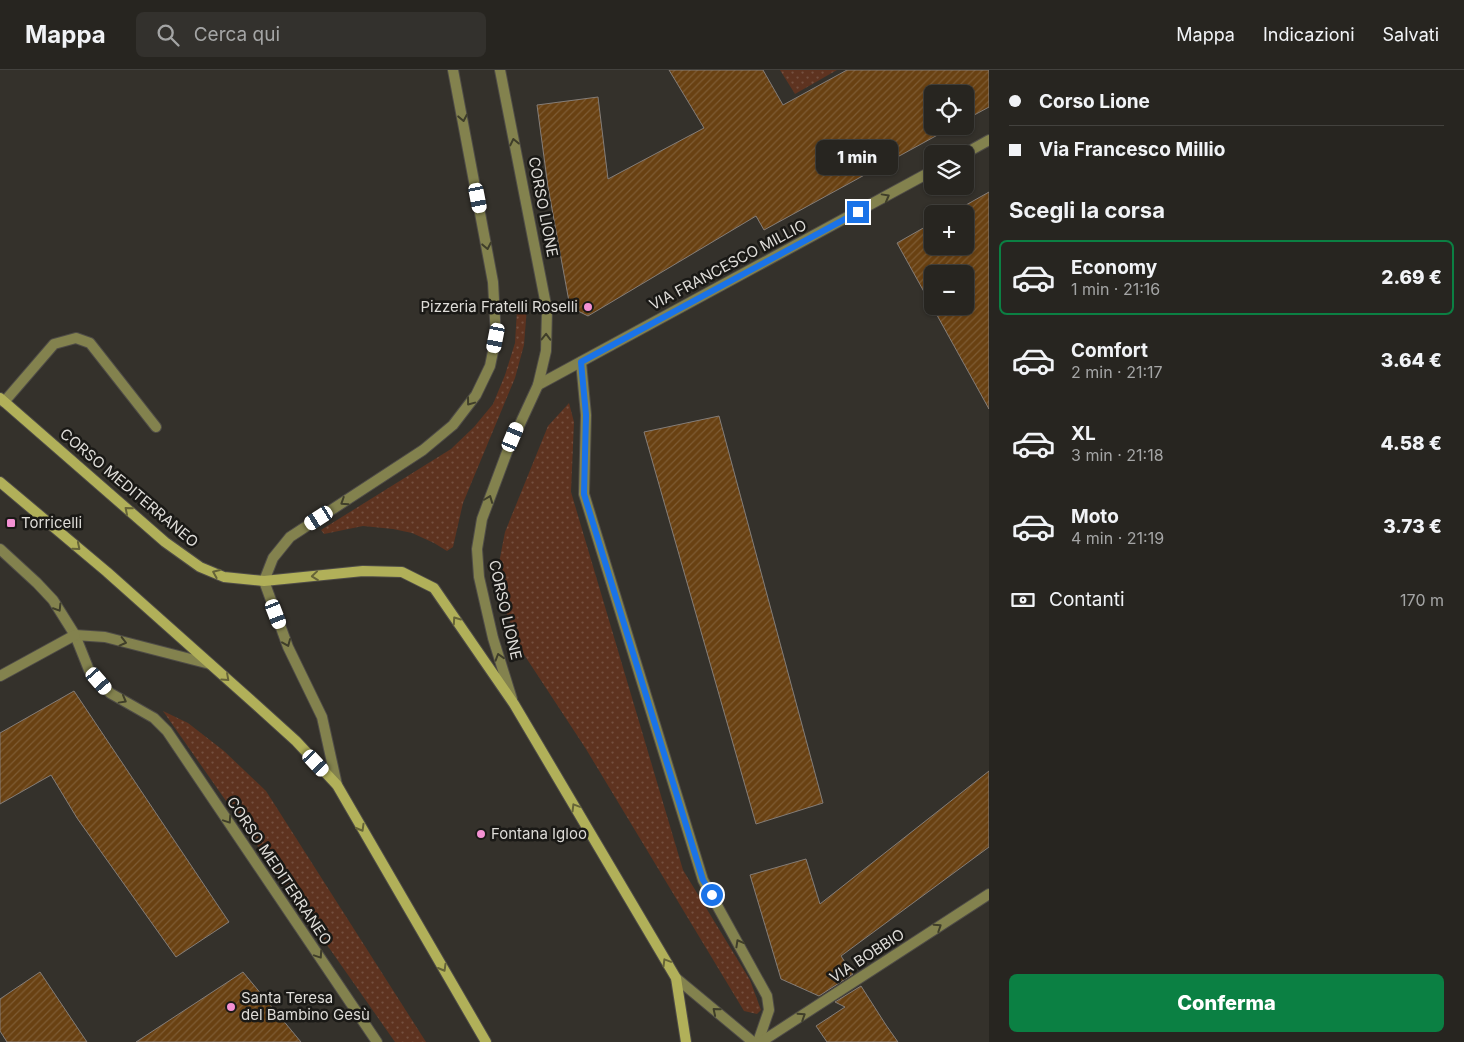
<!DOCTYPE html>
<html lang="it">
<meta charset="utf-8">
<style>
body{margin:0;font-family:Inter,sans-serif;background:#33312d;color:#f1f3f6;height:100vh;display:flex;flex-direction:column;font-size:19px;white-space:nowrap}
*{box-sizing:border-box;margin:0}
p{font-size:16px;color:#a4a5a5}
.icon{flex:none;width:28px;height:28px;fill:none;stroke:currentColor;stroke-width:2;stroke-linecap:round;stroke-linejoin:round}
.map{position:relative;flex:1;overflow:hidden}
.panel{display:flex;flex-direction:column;background:#272520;width:475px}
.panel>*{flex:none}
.guide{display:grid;align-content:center;height:110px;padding:0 20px;background:#272520}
.fabs{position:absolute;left:924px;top:15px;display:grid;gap:10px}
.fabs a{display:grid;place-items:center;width:50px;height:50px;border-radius:8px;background:#272520;box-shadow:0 1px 4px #0004,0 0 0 1px #43423e;font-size:25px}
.end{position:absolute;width:22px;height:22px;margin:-11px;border:6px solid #1a73e8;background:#fff;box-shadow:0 0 0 2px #fff}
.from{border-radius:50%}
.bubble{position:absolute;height:35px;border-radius:8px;background:#272520;box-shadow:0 1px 4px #0004,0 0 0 1px #43423e;font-size:16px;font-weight:800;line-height:35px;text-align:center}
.car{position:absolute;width:15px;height:30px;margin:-15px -8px;border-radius:6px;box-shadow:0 0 4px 1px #0007;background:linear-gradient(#fff 24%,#345 0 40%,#fff 0 76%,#345 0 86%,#fff 0)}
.guide b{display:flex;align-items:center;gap:18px;height:48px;font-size:19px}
.guide b+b{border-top:1px solid #43423e}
.guide i{width:12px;height:12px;background:#f1f3f6}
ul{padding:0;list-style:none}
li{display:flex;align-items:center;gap:15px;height:75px;margin:0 10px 8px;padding:0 10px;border:2px solid transparent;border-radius:8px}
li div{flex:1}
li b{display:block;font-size:19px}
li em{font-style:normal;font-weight:800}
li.current{border-color:#0b8043}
li>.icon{width:45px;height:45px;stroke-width:1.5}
h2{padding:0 20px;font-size:22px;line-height:60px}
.pay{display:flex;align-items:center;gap:12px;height:55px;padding:0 20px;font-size:19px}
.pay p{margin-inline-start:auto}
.button{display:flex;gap:10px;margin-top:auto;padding:10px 20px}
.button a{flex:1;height:58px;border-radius:8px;background:#0b8043;color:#fff;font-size:20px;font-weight:800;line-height:58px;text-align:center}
header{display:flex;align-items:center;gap:30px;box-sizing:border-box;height:70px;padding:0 25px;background:#272520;border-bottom:1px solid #43423e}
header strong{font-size:24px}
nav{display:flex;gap:28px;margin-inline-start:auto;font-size:18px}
.search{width:350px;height:45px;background:#33312d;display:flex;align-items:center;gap:12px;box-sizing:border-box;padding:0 18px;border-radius:8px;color:#a4a5a5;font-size:19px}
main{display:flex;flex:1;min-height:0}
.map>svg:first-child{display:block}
</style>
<header>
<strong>Mappa</strong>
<div class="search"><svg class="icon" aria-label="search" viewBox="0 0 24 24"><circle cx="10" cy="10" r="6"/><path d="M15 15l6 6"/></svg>Cerca qui</div>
<nav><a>Mappa</a><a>Indicazioni</a><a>Salvati</a></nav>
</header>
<main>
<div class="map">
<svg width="989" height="972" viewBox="0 0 989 972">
<defs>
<pattern id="grass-dots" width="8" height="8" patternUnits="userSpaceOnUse" patternTransform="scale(1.25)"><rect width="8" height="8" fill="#5e3320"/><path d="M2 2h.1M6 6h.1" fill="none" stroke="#755040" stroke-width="1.8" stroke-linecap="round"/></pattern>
<pattern id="building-hatch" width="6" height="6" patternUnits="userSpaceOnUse" patternTransform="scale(1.25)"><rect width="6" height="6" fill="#694112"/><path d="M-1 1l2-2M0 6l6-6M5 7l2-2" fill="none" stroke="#7e5c34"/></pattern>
</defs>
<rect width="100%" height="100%" fill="#34312b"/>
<g fill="url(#grass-dots)">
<polygon points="780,0 837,0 795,24"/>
<polygon points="527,237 524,275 515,308 463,433 453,477 447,481 434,473 412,463 393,459 363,456 324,464 321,460 451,379 474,357 493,334 505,305 515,273 517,239"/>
<polygon points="569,333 574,352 571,422 683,800 750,910 761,940 757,944 744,941 586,679 523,583 507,544 498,498 505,462 548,356"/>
<polygon points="163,641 188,653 224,681 266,721 426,972 395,972"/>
</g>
<g fill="url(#building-hatch)" stroke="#847d78" fill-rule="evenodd">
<polygon points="669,0 763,0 783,35 847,0 989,0 989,37 965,50 965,24 932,24 932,56 954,56 764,160 756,146 588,246 570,237 548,117 537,35 598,27 608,109 704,58"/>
<path d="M989,122V339L897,173L932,153V176H965V144H950ZM932,204H965V236H932Z"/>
<polygon points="719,346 823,733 756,754 644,362"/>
<polygon points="74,621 229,852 176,887 77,748 51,705 0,734 0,663"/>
<polygon points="989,701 989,777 841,886 853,904 819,926 781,909 750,805 806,789 820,834"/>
<polygon points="40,902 87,972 7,972 0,961 0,929"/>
<polygon points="243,902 301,972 136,972"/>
<polygon points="861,916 886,955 898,972 827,972 816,956 845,937 835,932"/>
</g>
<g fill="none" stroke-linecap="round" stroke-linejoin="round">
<defs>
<polyline id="service" points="4,332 54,274 76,268 90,273 156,357"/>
<g id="minor">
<polyline points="964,84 989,70"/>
<polyline points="581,292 586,345 584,424 703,810 767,926 769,940 758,972"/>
<polyline points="538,315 932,101"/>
<polyline points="0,479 37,513 53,530 75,565 89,600 110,623 154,648 167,661 377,972"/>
<polyline points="75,565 105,567 210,594"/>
<polyline points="0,606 75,565"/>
<polyline points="676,908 753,972"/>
<polyline points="761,972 989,824"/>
</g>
<g id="tertiary">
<polyline points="500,0 547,240 546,281 538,315 507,382 482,449 477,479 479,507 493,568 512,629"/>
<polyline points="337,715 322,647 288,577 264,511 273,488 290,467 423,380 453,355 476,325 490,296 496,267 493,212 453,0"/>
</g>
<g id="secondary">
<polyline points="0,328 165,472 200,497 224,507 264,511 363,501 402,502 434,518 514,634 676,908 686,972"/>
<polyline points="0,412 107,502 254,633 296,671 337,715 486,972"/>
</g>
</defs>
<use href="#service" stroke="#4f4c47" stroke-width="12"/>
<use href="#minor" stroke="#4f4c47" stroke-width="12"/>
<use href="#tertiary" stroke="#4f4c47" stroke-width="12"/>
<use href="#secondary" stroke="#4f4c47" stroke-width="12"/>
<use href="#service" stroke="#83824e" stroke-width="10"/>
<use href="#minor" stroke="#83824e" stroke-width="10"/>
<use href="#tertiary" stroke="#83824e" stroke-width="10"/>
<use href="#secondary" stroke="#b1b059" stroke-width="10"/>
</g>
<defs><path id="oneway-chevron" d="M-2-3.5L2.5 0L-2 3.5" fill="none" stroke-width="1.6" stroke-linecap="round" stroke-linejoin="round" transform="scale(1.25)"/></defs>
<g stroke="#3f3e2a">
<use href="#oneway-chevron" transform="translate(463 48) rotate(79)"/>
<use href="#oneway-chevron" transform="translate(514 72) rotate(-102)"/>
<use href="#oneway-chevron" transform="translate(886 127) rotate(-29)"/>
<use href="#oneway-chevron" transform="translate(487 176) rotate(79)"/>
<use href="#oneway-chevron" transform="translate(546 267) rotate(-89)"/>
<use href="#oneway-chevron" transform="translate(470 332) rotate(127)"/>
<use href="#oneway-chevron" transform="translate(489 429) rotate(-69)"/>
<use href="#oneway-chevron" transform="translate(344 432) rotate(147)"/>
<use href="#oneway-chevron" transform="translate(58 538) rotate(58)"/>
<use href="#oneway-chevron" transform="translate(123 572) rotate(14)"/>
<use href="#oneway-chevron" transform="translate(287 573) rotate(68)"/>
<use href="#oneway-chevron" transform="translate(499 587) rotate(-107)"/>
<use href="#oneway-chevron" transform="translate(123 630) rotate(29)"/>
<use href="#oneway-chevron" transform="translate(228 750) rotate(56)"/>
<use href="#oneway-chevron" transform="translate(938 857) rotate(-33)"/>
<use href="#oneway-chevron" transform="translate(739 873) rotate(-119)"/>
<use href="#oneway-chevron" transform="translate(319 885) rotate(56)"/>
<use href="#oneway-chevron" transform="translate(716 941) rotate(-140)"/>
<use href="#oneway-chevron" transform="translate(802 946) rotate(-33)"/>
</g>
<g stroke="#666438">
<use href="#oneway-chevron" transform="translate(128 440) rotate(-139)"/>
<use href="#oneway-chevron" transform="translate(77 477) rotate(40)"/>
<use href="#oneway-chevron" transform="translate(216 503) rotate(-157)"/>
<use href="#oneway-chevron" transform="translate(315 506) rotate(174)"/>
<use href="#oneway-chevron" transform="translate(456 550) rotate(-125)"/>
<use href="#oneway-chevron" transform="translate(226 608) rotate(42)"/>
<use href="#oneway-chevron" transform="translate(575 737) rotate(-121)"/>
<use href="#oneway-chevron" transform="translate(361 758) rotate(60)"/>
<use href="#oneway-chevron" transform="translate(666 892) rotate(-121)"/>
<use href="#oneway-chevron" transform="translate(443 898) rotate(60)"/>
</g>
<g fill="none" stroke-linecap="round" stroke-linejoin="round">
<polyline stroke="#1a73e8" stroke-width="6" points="712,825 703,810 584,424 586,345 581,292 858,142"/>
</g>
<g fill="#f491d3" stroke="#1a1916" stroke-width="2">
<circle cx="588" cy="237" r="5"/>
<rect x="6" y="448" width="10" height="10" rx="2.5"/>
<circle cx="481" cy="764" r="5"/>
<circle cx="231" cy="937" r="5"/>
</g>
<g text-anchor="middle" stroke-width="5" stroke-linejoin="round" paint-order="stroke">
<g font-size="15" fill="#dedcd8" stroke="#1a1916">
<text transform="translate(543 137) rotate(79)" y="5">CORSO LIONE</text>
<text transform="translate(728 195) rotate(-28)" y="5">VIA FRANCESCO MILLIO</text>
<text transform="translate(129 418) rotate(40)" y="5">CORSO MEDITERRANEO</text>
<text transform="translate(505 540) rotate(77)" y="5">CORSO LIONE</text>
<text transform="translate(279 801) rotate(56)" y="5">CORSO MEDITERRANEO</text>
<text transform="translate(867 886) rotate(-33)" y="5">VIA BOBBIO</text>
</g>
<g font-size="15" fill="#dedcd8" stroke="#1a1916" text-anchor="start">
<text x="578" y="242" text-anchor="end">Pizzeria Fratelli Roselli</text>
<text x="21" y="458">Torricelli</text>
<text x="491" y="769">Fontana Igloo</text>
<text x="241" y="933">Santa Teresa<tspan x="241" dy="17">del Bambino Gesù</tspan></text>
</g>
</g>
</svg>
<div class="fabs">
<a><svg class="icon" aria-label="locate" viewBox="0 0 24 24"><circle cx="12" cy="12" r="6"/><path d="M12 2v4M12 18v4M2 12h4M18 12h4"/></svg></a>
<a><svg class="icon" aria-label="layers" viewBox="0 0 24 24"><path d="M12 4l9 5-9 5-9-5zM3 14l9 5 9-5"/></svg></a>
<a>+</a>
<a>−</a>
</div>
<i class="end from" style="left:712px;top:825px"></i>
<i class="end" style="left:858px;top:142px"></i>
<div class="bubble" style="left:816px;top:70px;width:82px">1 min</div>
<i class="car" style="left:478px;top:128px;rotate:169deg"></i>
<i class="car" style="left:496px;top:268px;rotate:191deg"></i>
<i class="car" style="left:513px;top:367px;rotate:23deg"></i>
<i class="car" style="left:319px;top:448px;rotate:237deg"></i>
<i class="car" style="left:276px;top:544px;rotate:159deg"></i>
<i class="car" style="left:99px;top:611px;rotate:139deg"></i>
<i class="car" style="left:316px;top:693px;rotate:137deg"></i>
</div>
<section class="panel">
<div class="guide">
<b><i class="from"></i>Corso Lione</b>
<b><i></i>Via Francesco Millio</b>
</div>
<h2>Scegli la corsa</h2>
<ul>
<li class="current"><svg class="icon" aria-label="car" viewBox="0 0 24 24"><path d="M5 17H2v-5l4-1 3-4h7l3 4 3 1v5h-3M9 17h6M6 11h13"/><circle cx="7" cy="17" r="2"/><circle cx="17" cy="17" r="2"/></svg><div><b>Economy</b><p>1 min · 21:16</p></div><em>2.69 €</em></li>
<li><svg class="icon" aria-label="car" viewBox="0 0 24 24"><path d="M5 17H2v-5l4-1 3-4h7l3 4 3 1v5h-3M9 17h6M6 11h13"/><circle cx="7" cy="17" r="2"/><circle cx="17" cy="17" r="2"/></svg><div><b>Comfort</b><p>2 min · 21:17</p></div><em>3.64 €</em></li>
<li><svg class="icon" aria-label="car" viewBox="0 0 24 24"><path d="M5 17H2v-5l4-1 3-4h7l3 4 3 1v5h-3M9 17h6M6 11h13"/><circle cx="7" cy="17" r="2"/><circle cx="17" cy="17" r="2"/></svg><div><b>XL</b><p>3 min · 21:18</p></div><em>4.58 €</em></li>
<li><svg class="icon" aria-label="car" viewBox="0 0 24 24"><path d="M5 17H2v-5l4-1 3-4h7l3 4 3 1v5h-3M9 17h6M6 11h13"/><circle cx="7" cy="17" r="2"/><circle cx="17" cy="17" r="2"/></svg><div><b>Moto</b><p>4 min · 21:19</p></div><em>3.73 €</em></li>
</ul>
<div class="pay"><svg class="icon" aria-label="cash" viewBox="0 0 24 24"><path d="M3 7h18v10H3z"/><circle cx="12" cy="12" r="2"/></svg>Contanti<p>170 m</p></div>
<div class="button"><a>Conferma</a></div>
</section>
</main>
